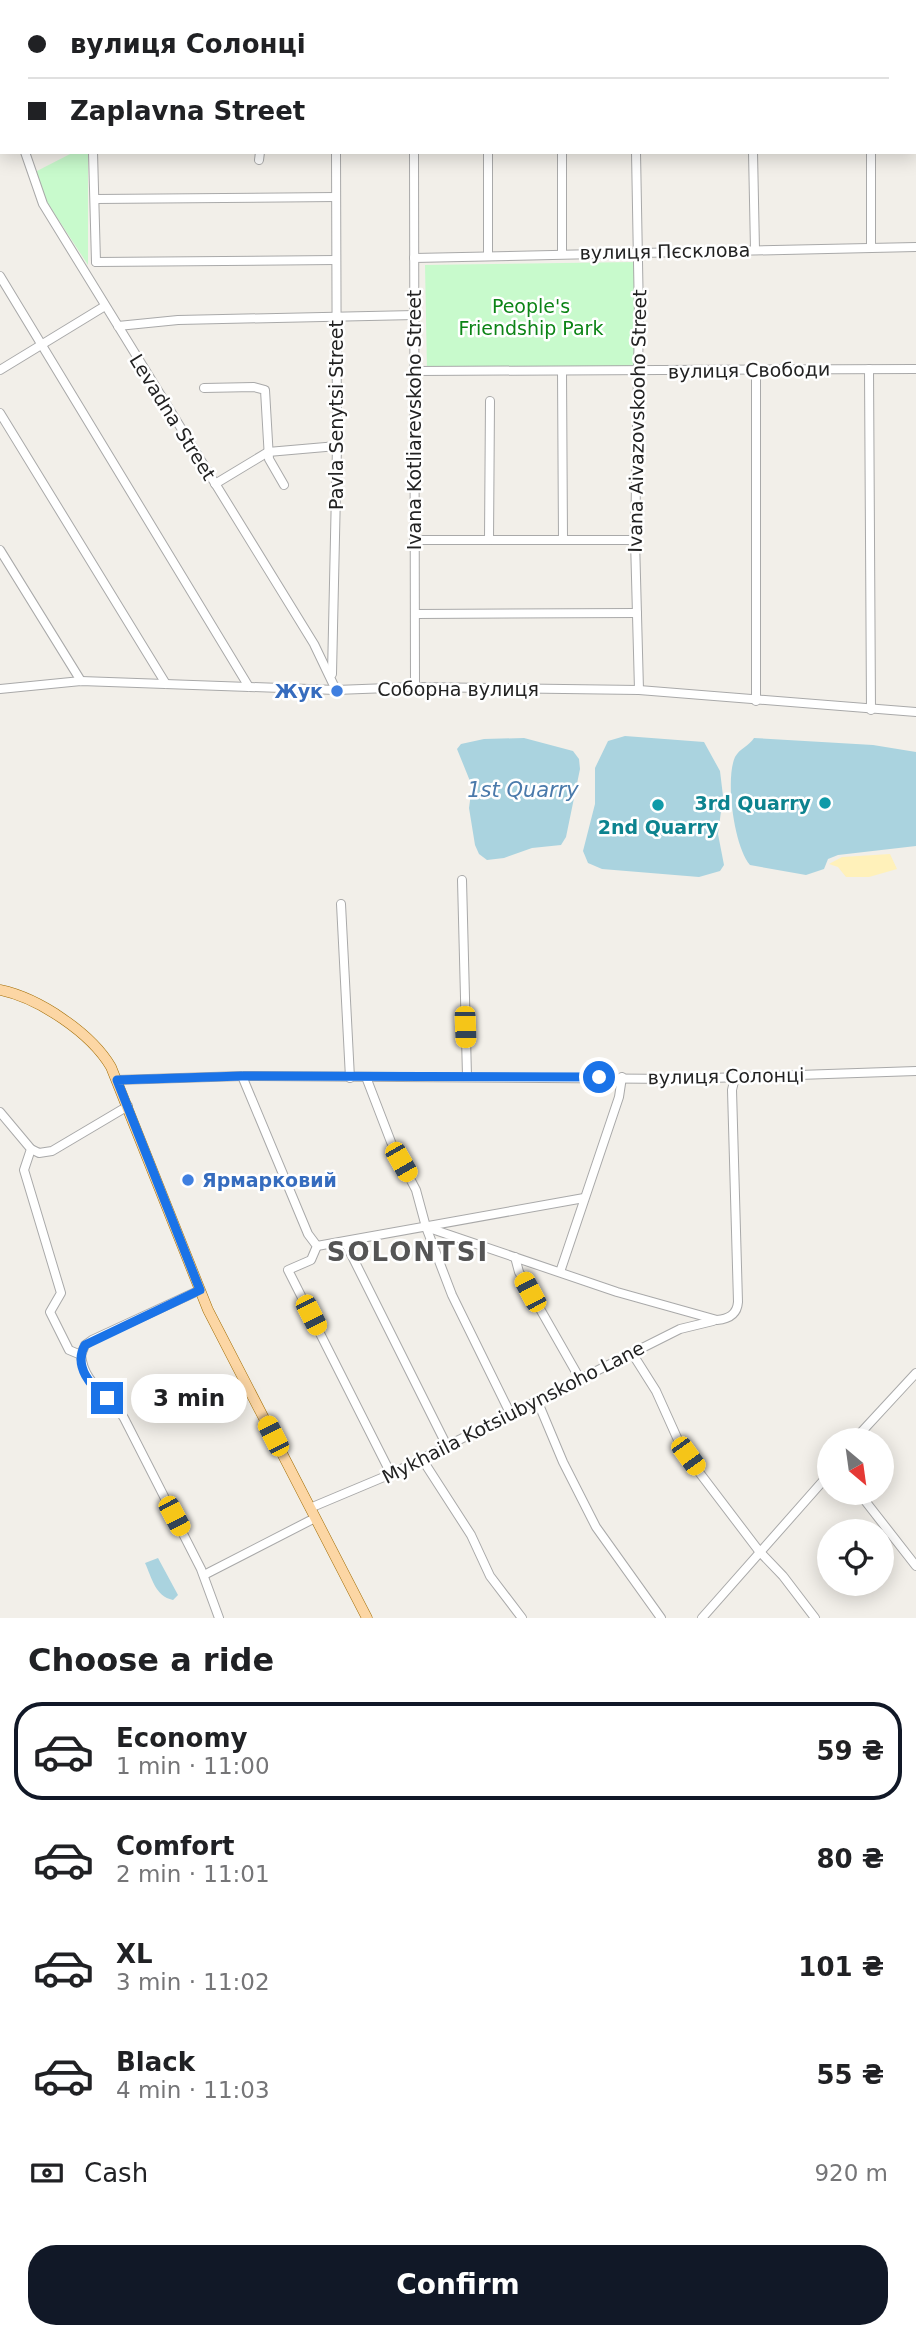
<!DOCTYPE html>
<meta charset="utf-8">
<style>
body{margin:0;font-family:"DejaVu Sans",sans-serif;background:#f6f6f6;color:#202124;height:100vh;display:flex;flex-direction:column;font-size:26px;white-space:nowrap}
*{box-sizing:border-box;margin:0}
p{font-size:23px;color:#757577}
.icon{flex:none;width:38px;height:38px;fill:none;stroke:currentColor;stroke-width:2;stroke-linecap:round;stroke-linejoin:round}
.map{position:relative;height:1618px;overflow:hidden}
.panel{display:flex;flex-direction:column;background:#fff;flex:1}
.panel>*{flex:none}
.top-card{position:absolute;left:0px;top:0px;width:917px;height:154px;box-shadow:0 4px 18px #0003;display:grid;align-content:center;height:154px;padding:0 28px;background:#fff}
.needle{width:46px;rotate:151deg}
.fabs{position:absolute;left:817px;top:1428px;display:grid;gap:14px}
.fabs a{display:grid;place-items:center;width:77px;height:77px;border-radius:50%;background:#fff;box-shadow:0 4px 18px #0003;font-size:35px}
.end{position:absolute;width:32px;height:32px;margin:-16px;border:9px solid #1a73e8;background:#fff;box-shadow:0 0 0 4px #fff}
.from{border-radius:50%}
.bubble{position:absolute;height:49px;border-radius:24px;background:#fff;box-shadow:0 4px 18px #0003;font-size:23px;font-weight:600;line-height:49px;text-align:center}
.car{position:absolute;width:21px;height:42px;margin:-21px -10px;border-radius:9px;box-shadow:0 0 5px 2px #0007;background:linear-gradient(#f5c518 24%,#345 0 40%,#f5c518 0 76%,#345 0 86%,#f5c518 0)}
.top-card b{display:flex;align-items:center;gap:24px;height:66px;font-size:26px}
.top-card b+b{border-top:2px solid #e0e0e0}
.top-card i{width:18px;height:18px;background:#202124}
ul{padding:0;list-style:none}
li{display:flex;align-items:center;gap:21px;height:98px;margin:0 14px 10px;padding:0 14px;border:4px solid transparent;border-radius:28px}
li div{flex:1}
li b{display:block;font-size:26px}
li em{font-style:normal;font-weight:600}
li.on{border-color:#111827}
li>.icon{width:63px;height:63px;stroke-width:1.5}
h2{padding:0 28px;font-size:32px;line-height:84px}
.pay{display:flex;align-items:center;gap:18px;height:77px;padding:0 28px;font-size:26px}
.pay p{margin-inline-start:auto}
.button{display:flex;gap:14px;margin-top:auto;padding:14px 28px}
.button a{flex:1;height:80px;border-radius:28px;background:#111827;color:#fff;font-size:28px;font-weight:600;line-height:80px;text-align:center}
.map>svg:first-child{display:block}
</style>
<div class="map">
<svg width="916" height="1618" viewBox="0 0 916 1618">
<rect width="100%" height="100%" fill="#f2efe9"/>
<polygon fill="#fff1ba" points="890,854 897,869 869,877 846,877 838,867 829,864 842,857"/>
<g fill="#c8facc">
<polygon points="74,152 88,152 88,265 41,193 35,172"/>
<polygon points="636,262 636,369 427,371 425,265"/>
</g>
<g fill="#aad3df">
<polygon points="625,736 704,742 720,771 723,796 718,834 724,865 720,871 699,877 602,869 588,863 583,851 595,804 595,768 608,741"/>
<polygon points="524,738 573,751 579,759 580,769 566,837 561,845 532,848 504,858 487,860 479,854 475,845 469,808 472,786 457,749 461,744 484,739"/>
<path d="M754,738L873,745L916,752V846L838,855L828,859L824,869L806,875L750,865C734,847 725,779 735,757C740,748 749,746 754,738Z"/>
<path d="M158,1558L178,1595L173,1600C155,1596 152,1578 145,1563Z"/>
</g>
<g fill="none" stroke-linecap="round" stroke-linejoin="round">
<defs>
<g id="minor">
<polyline points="93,0 94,2"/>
<polyline points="331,0 332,2"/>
<polyline points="754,0 754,2"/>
<polyline points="872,2 872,0"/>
<polyline points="0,7 2,7"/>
<polyline points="915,9 916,9"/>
<polyline points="0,30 2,39"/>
<polyline points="25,152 43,204 314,644 336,690"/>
<polyline points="93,152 96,262"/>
<polyline points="414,152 415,687"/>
<polyline points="562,152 562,253"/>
<polyline points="636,152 639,317 635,540 639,690"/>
<polyline points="753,152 755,250"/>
<polyline points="259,160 260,152"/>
<polyline points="95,199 336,197"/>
<polyline points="871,248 871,152"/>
<polyline points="488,255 488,152"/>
<polyline points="414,258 916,247"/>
<polyline points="96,262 336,260"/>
<polyline points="0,276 249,687"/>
<polyline points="118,326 178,320 415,315"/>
<polyline points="869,369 871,710"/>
<polyline points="0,370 105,306"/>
<polyline points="756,370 756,701"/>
<polyline points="415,371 916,369"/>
<polyline points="562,371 563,540"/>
<polyline points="204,388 254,387 265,390 269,459 284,485"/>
<polyline points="0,413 166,684"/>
<polyline points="215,484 268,452 337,446"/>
<polyline points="414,540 635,540"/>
<polyline points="489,540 490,401"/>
<polyline points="0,550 81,681"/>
<polyline points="415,614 637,613"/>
<polyline points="332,674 337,446 336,152"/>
<polyline points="0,689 81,681 336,690 415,687 639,690 916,712"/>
<polyline points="462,880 467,1076"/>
<polyline points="341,904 350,1078"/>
<polyline points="242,1076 308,1234 317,1246 311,1260 288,1270 391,1474"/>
<polyline points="366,1077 391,1142 416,1190 426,1227 452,1295 510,1413"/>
<polyline points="117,1080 242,1076 681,1079 916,1071"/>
<path d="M0,1112L31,1149L24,1170L61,1293L50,1312L69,1350L81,1355C84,1386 110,1394 124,1418L201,1569L219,1618"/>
<polyline points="31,1149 39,1153 52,1151 128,1106"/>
<path d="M426,1227L617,1292L717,1320C728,1319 737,1315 738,1302L732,1090L735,1077"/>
<polyline points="345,1242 447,1446"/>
<polyline points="317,1246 584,1198"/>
<polyline points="515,1257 519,1272 580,1379"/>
<polyline points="560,1272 619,1097 622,1077"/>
<polyline points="632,1353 656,1391 683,1451 759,1551 783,1576 815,1618"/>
<polyline points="81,1355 85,1345 92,1340 200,1290"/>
<polyline points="537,1400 563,1462 596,1527 661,1618"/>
<polyline points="854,1440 916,1373"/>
<polyline points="422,1459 471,1535 490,1576 522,1618"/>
<polyline points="859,1493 916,1566"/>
<polyline points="310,1508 391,1474 680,1329 713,1321"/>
<polyline points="204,1575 315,1518"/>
<polyline points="702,1618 830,1473"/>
</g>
<path id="major" d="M0,990C39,998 91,1033 111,1067L208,1310L367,1618"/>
</defs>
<use href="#minor" stroke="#a9a9a9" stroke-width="10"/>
<use href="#major" stroke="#a06b00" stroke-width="11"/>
<use href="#minor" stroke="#fff" stroke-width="8"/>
<use href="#major" stroke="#fcd6a4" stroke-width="10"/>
</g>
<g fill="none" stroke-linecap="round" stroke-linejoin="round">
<path stroke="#1a73e8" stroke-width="9" d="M107,1398C91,1387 73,1366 85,1345L200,1290L117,1080L242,1076L599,1077"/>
</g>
<g fill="#3f7fe0" stroke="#fff" stroke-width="2.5">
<circle cx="337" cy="691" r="7"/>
<circle cx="188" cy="1180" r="7"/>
</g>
<g fill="#0f9aa8" stroke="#fff" stroke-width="2.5">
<circle cx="825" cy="803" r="7"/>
<circle cx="658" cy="805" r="7"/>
</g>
<g text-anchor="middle" stroke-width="5" stroke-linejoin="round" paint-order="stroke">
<g font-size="19" fill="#222" stroke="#fff">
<text transform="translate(665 251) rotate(-1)" y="7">вулиця Пєсклова</text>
<text transform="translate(749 370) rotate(-1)" y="7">вулиця Свободи</text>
<text transform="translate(336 415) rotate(-90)" y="7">Pavla Senytsi Street</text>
<text transform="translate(173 417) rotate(58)" y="7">Levadna Street</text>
<text transform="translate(414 420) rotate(-90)" y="7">Ivana Kotliarevskoho Street</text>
<text transform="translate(637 421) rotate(-89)" y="7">Ivana Aivazovskooho Street</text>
<text x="458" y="696">Соборна вулиця</text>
<text transform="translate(726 1076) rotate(-1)" y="7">вулиця Солонці</text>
<text transform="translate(513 1412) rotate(-27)" y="7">Mykhaila Kotsiubynskoho Lane</text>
</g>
<g font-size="19" fill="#0c8416" stroke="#fff">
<text x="531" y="313">People's<tspan x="531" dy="22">Friendship Park</tspan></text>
</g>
<g font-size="19" font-weight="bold" fill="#366cbe" stroke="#fff" text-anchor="end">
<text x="323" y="698">Жук</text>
<text x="202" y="1187" text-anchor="start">Ярмарковий</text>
</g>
<g font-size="19" font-weight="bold" fill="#0d838f" stroke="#fff" text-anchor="end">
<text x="811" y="810">3rd Quarry</text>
<text x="658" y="834" text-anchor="middle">2nd Quarry</text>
</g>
<g font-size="21" font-style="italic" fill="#4a7aab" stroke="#fff">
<text x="523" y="797">1st Quarry</text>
</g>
<g font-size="26" font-weight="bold" letter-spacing="2" fill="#555" stroke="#fff">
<text x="408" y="1261">SOLONTSI</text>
</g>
</g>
</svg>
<div class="fabs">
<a><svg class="needle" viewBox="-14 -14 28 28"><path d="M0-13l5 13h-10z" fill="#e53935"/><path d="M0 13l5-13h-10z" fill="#757577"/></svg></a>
<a><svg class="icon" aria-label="locate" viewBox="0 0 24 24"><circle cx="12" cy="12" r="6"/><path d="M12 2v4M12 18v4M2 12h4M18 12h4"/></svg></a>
</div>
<i class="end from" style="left:599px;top:1077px"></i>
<i class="end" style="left:107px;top:1398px"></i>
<div class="bubble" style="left:131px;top:1374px;width:116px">3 min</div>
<i class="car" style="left:465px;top:1027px;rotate:178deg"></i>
<i class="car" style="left:401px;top:1162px;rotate:150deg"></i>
<i class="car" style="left:530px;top:1292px;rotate:332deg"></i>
<i class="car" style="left:311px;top:1315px;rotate:153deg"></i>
<i class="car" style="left:273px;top:1436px;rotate:333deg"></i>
<i class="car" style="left:688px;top:1456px;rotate:144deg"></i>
<i class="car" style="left:174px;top:1516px;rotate:152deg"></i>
<div class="top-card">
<b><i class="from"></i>вулиця Солонці</b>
<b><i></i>Zaplavna Street</b>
</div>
</div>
<section class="panel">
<h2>Choose a ride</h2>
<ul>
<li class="on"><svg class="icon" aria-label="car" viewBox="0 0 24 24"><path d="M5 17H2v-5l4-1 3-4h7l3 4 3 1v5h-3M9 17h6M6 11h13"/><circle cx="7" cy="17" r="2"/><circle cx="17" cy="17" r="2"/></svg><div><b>Economy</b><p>1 min · 11:00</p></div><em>59 ₴</em></li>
<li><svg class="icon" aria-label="car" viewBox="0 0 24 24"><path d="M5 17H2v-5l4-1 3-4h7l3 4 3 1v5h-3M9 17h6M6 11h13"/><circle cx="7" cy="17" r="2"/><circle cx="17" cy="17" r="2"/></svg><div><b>Comfort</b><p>2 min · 11:01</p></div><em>80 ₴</em></li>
<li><svg class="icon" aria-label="car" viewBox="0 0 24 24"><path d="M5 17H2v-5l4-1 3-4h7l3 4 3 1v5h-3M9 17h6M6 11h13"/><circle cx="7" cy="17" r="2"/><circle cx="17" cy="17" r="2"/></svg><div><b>XL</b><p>3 min · 11:02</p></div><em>101 ₴</em></li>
<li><svg class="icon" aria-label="car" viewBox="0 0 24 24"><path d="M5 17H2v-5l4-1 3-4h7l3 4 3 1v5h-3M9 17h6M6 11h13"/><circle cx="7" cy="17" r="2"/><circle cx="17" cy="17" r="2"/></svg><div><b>Black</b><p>4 min · 11:03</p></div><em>55 ₴</em></li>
</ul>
<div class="pay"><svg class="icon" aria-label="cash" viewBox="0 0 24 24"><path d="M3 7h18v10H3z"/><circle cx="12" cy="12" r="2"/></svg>Cash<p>920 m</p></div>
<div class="button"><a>Confirm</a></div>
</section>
